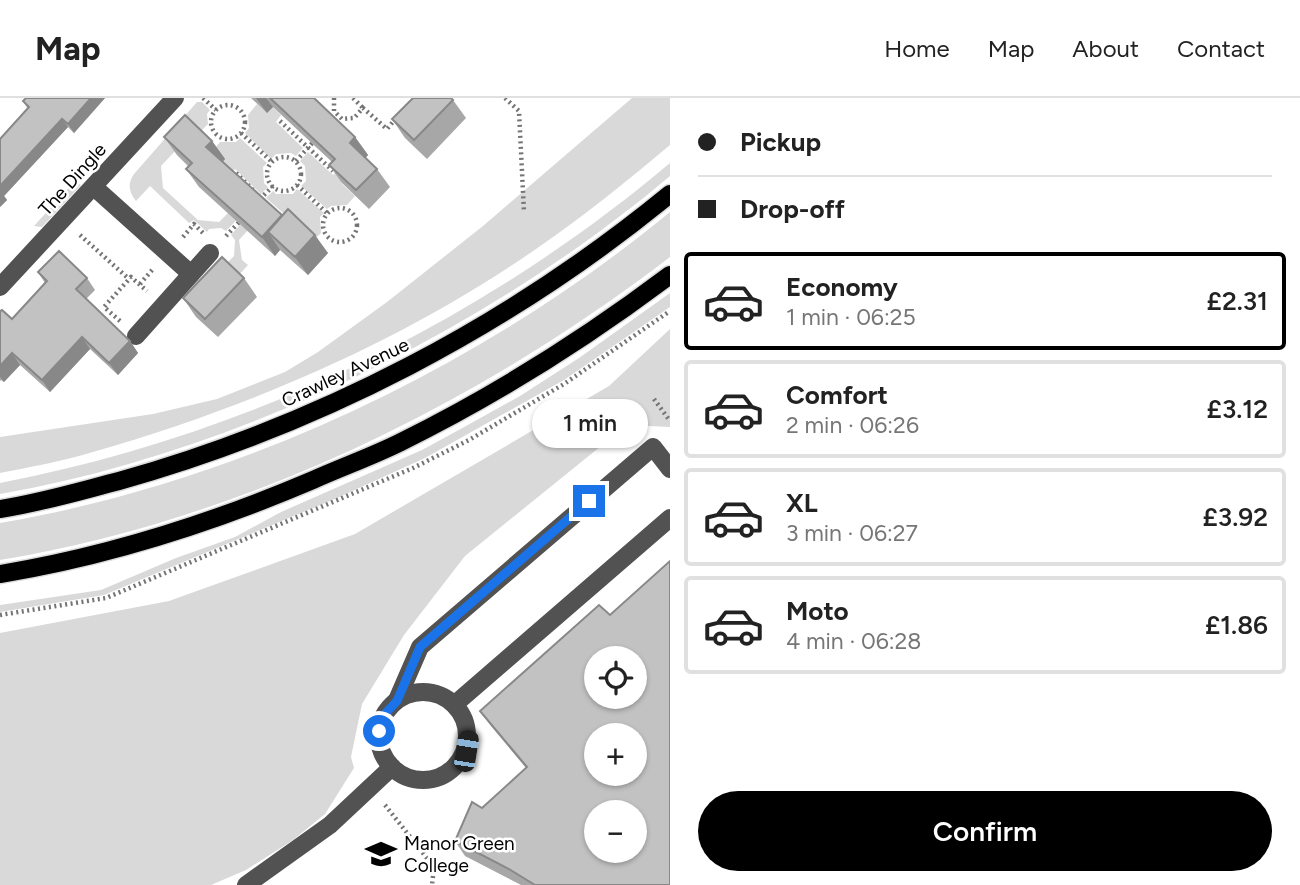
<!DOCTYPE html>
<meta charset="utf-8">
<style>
body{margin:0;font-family:Figtree,sans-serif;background:#f6f6f6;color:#222;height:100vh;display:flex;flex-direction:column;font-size:26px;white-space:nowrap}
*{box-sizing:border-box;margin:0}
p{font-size:23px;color:#767676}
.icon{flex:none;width:38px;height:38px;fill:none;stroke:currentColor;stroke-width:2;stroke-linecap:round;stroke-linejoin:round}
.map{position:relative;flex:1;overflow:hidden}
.drawer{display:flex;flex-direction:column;background:#fff;width:630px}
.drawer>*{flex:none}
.hud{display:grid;align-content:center;height:154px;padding:0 28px;background:#fff}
.controls{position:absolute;left:584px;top:548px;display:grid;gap:14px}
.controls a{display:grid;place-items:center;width:63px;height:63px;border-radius:50%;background:#fff;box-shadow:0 2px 5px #0004;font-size:35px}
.end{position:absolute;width:32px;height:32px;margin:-16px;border:9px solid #1a73e8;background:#fff;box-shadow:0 0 0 4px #fff}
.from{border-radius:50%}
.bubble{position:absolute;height:49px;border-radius:24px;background:#fff;box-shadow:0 2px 5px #0004;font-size:23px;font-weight:600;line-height:49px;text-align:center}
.car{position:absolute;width:21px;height:42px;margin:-21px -10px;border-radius:9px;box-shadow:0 0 5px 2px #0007;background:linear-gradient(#222 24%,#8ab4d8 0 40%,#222 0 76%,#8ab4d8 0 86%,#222 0)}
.hud b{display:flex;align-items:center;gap:24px;height:66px;font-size:26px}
.hud b+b{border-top:2px solid #e0e0e0}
.hud i{width:18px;height:18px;background:#222}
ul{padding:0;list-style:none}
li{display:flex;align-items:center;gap:21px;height:98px;margin:0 14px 10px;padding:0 14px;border:4px solid #e0e0e0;border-radius:7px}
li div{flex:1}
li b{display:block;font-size:26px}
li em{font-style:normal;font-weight:600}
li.selected{border-color:#000}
li>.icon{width:63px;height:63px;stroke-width:1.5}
.action{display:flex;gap:14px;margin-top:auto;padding:14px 28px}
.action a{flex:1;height:80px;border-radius:42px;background:#000;color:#fff;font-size:28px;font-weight:600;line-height:80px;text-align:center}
header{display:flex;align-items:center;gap:42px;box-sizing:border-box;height:98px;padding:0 35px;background:#fff;border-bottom:2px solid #e0e0e0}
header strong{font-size:33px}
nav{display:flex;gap:38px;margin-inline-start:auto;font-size:24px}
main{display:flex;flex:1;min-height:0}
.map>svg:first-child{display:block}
</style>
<header>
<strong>Map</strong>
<nav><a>Home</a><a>Map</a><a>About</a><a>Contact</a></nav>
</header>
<main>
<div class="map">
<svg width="670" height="787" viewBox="0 0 670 787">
<rect width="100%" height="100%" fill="#fff"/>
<g fill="#d9d9d9">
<path d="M632,0H670V47C627,83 583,119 536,151C402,244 249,309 93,354C63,363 31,369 0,375V339L153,316L217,301L285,274L318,254L387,204L483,128Z"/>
<path d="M197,4H202L210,12L207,16L208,26L198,36L194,33L161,68L163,90L198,122L219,124L251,92L258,100L226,133L221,130L209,131L207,134L194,122L189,125L150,88L136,103C129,94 127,86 134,76Z"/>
<polygon points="257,6 267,15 273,9 281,17 276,24 303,50 296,58 291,55 276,56 271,61 245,35 249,30 248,17"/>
<polygon points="240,40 267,65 263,69 264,85 268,89 261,96 235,71 230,77 214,51 220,44 236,44"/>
<polygon points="308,54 333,77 339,71 342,86 355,98 347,107 331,108 327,111 301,88 306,83 305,68 300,63"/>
<path d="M670,65V78C488,232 235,355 0,396V385C245,338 479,226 670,65Z"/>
<polygon points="75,83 81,87 42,129 34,128"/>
<polygon points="297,91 324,115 320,119 321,135 314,142 266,100 273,93 276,96 293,96"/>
<polygon points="262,102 269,109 239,142 242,162 248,167 238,178 226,166 234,158 235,142 231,137"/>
<path d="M670,114V159C477,307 242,422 0,462V425C240,384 482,269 670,114Z"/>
<polygon points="670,195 670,209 564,282 425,360 337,400 104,497 0,514 0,507 101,492 176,460 235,439 281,414 422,352 466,328 520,298 579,260"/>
<polygon points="670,231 670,329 627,327 465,458 404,537 362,606 351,659 354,670 325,716 293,742 246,772 211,787 0,787 0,535 169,503 355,436 609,288"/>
</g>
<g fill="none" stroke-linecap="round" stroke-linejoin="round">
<defs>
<g id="major">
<path d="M0,411C40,405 80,393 119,383C319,327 509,228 670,96"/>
<path d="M0,476C109,458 212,425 313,382C342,369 373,358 401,344C496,297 585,241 670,177"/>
</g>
</defs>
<use href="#major" stroke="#dbdbdb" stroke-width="21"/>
<g stroke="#747474" stroke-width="4.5" stroke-dasharray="2 3.5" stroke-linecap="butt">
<polyline points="203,0 216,12"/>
<polyline points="334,0 334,13 342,21 354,20 363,10 387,31 397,19"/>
<polyline points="353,0 363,10"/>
<polyline points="505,0 519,13 524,114"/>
<circle cx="228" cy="24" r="17"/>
<polyline points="280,23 333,73"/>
<polyline points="241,35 272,64"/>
<circle cx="284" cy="76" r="17"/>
<polyline points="296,63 314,43"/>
<polyline points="236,75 253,92"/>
<polyline points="297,87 328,116"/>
<polyline points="260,101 273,88"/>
<circle cx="340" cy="127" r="17"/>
<polyline points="80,137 129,181"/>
<polyline points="226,138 242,121"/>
<polyline points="183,139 194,126 203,135"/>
<polyline points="140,186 153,171"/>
<polyline points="120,223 104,209 131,179 147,193"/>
<polyline points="654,301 670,323"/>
<polyline points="0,517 106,500 413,370 469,342 564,286 670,213"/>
<polyline points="385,707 434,769 432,787"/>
</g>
<g stroke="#525252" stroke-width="18">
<polyline points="94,89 191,176"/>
<polyline points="0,189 175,0"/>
<polyline points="136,238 210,155"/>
<circle cx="423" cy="638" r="44"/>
<polyline points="397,602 420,549 653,349 670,371"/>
<polyline points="455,606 670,420"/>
<polyline points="246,787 330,727 392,669"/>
</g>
<use href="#major" stroke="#000" stroke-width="18"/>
</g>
<g fill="#a7a7a7">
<polygon points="105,0 74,35 68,29 4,98 7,102 0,109 28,11 23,3"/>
<polygon points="251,0 314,0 355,39 368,57 366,60 377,71 390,89 369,111 342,85 329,67 332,64 273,9 267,15"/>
<polygon points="453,2 466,20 427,61 405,40 392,21"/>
<polygon points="164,39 212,43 225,61 223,64 282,118 328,155 308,177 280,152 275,158 199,89 186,71 188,68 177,57"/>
<polygon points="38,174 87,180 95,192 86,201 130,243 138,255 118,277 90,251 50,294 20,267 4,284 1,282 0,283 0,213 12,221 45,185"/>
<polygon points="244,180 257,199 218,239 196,219 183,200"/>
<polygon points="480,613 670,787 521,787 465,758 455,743 482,710 526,670 491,628"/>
</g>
<g fill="#888">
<polygon points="91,0 105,0 74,35 68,26"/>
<polygon points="256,0 266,0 273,9 267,15"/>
<polygon points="62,21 68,29 4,98 7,102 0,109 0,88"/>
<polygon points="355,39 368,57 362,63 350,45"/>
<polygon points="212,43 225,61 219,67 206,49"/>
<polygon points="268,134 280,152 275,158 262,139"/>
<polygon points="315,137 328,155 308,177 295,159"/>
<polygon points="82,239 90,251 50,294 42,282"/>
<polygon points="130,243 138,255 118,277 109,265"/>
<polygon points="12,255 20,267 4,284 0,279 0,268"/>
</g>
<g fill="#c2c2c2" stroke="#888" stroke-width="2" fill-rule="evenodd">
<polygon points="26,0 91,0 68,26 62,21 0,88 0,41 29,9 23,3"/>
<polygon points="270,0 314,0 355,39 350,45 377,71 356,92 329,67 335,61"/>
<polygon points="413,0 451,0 453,2 414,42 392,21"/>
<polygon points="185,17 212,43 206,49 282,117 262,139 186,71 192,65 164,39"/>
<polygon points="288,111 315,137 295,159 268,134"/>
<polygon points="59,153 87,180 76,191 130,243 109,265 82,239 42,282 12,255 0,268 0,213 2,212 12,221 47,183 38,174"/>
<polygon points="222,159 244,180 205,221 183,200"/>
<path d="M670,463V787H535L509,771L455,743L472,704L482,710L527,669L480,613L599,507L610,517ZM597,560H635V598H597ZM597,637H635V676H597ZM597,714H635V752H597Z"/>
</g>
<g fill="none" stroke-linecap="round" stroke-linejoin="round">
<polyline stroke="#1a73e8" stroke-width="9" points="379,633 383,618 397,603 420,549 589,403"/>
</g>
<defs>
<symbol id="school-bare" viewBox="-9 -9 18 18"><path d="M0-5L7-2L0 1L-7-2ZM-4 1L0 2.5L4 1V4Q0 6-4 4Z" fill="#000" stroke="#fff" stroke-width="2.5" paint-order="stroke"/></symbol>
</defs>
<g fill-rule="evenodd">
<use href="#school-bare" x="359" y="734" width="44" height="44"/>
</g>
<g text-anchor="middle" stroke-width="5" stroke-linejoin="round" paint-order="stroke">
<g font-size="19" fill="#000" stroke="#fff">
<text transform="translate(72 81) rotate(-48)" y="7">The Dingle</text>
<text transform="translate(345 274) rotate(-25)" y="7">Crawley Avenue</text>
</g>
<g font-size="19" fill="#000" stroke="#fff" text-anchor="start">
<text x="404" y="752">Manor Green<tspan x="404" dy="22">College</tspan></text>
</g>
</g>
</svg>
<div class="controls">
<a><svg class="icon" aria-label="locate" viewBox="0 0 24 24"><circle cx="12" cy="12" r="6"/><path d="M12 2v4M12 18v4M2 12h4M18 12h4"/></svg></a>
<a>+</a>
<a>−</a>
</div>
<i class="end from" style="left:379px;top:633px"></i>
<i class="end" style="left:589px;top:403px"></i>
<div class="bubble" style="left:532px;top:301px;width:116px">1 min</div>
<i class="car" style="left:466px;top:653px;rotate:9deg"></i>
</div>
<section class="drawer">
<div class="hud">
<b><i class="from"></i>Pickup</b>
<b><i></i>Drop-off</b>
</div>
<ul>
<li class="selected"><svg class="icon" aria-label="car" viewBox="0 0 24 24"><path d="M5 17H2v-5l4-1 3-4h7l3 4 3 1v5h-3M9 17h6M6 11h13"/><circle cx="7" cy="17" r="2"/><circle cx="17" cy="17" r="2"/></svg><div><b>Economy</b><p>1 min · 06:25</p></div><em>£2.31</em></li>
<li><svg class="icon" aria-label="car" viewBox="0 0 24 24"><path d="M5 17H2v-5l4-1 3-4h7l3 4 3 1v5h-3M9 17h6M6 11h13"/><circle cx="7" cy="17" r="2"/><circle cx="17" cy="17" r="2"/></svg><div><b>Comfort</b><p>2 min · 06:26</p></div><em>£3.12</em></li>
<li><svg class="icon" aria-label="car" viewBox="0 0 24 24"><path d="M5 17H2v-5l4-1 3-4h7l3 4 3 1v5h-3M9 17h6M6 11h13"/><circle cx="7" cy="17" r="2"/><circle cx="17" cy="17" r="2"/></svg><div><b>XL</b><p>3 min · 06:27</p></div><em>£3.92</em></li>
<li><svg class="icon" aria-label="car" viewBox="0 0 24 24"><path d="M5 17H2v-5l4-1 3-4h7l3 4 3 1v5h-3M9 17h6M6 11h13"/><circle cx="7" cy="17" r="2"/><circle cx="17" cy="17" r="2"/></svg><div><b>Moto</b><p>4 min · 06:28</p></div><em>£1.86</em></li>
</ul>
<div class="action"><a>Confirm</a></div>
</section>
</main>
